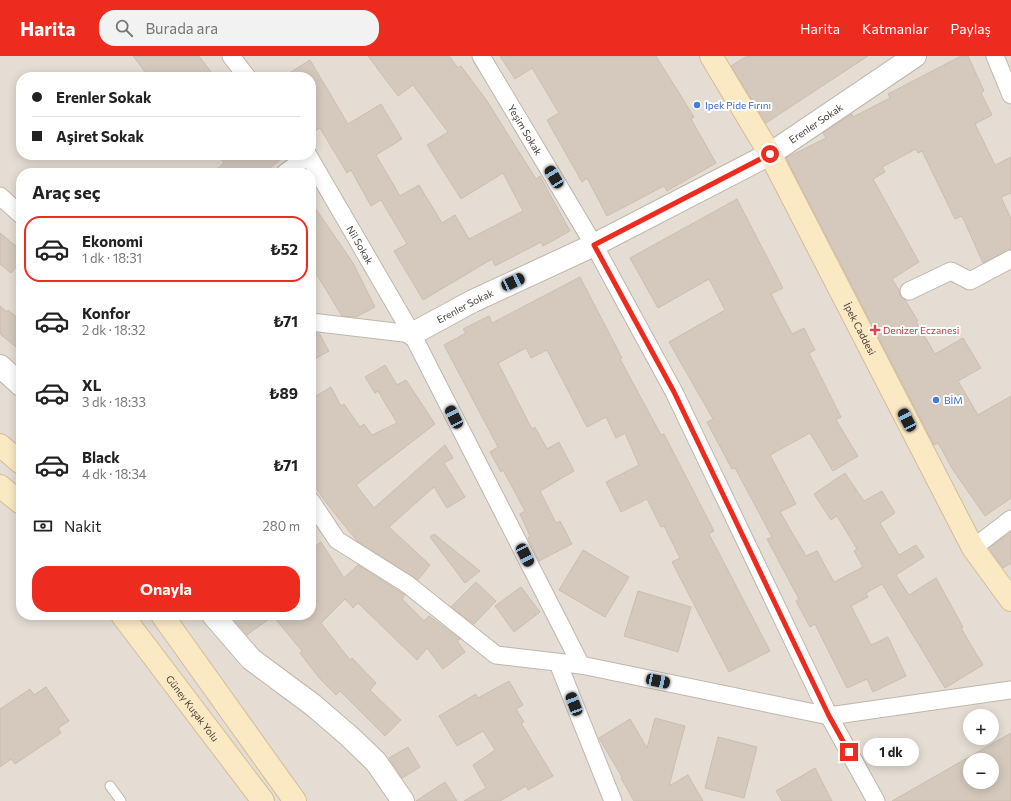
<!DOCTYPE html>
<html lang="tr">
<meta charset="utf-8">
<style>
body{margin:0;font-family:Commissioner,sans-serif;background:#f2f2f2;color:#222;height:100vh;display:flex;flex-direction:column;font-size:15px;white-space:nowrap}
*{box-sizing:border-box;margin:0}
p{font-size:13px;color:#767676}
.icon{flex:none;width:22px;height:22px;fill:none;stroke:currentColor;stroke-width:2;stroke-linecap:round;stroke-linejoin:round}
.map{position:relative;flex:1;overflow:hidden}
.panel{position:absolute;left:16px;top:112px;width:300px;height:452px;display:flex;flex-direction:column;background:#fff;border-radius:16px;box-shadow:0 2px 10px #0003}
.panel>*{flex:none}
.hud{position:absolute;left:16px;top:16px;width:300px;height:88px;border-radius:16px;box-shadow:0 2px 10px #0003;display:grid;align-content:center;height:88px;padding:0 16px;background:#fff}
.tools{position:absolute;left:963px;top:653px;display:grid;gap:8px}
.tools a{display:grid;place-items:center;width:36px;height:36px;border-radius:50%;background:#fff;box-shadow:0 2px 10px #0003;font-size:20px}
.end{position:absolute;width:18px;height:18px;margin:-9px;border:5px solid #ed2b1f;background:#fff;box-shadow:0 0 0 2px #fff}
.from{border-radius:50%}
.bubble{position:absolute;height:28px;border-radius:14px;background:#fff;box-shadow:0 2px 10px #0003;font-size:13px;font-weight:700;line-height:28px;text-align:center}
.car{position:absolute;width:12px;height:24px;margin:-12px -6px;border-radius:5px;box-shadow:0 0 3px 1px #0007;background:linear-gradient(#222 24%,#8ab4d8 0 40%,#222 0 76%,#8ab4d8 0 86%,#222 0)}
.hud b{display:flex;align-items:center;gap:14px;height:38px;font-size:15px}
.hud b+b{border-top:1px solid #e0e0e0}
.hud i{width:10px;height:10px;background:#222}
ul{padding:0;list-style:none}
li{display:flex;align-items:center;gap:12px;height:66px;margin:0 8px 6px;padding:0 8px;border:2px solid transparent;border-radius:16px}
li div{flex:1}
li b{display:block;font-size:15px}
li em{font-style:normal;font-weight:700}
li.active{border-color:#ed2b1f}
li>.icon{width:36px;height:36px;stroke-width:1.5}
h2{padding:0 16px;font-size:18px;line-height:48px}
.pay{display:flex;align-items:center;gap:10px;height:44px;padding:0 16px;font-size:15px}
.pay p{margin-inline-start:auto}
.button{display:flex;gap:8px;margin-top:auto;padding:8px 16px}
.button a{flex:1;height:46px;border-radius:16px;background:#ed2b1f;color:#fff;font-size:16px;font-weight:700;line-height:46px;text-align:center}
header{display:flex;align-items:center;gap:24px;box-sizing:border-box;height:56px;padding:0 20px;background:#ed2b1f;color:#fff}
header strong{font-size:19px}
nav{display:flex;gap:22px;margin-inline-start:auto;font-size:14px}
.search{width:280px;height:36px;background:#f2f2f2;display:flex;align-items:center;gap:10px;box-sizing:border-box;padding:0 14px;border-radius:16px;color:#767676;font-size:15px}
.map>svg:first-child{display:block}
</style>
<header>
<strong>Harita</strong>
<div class="search"><svg class="icon" aria-label="search" viewBox="0 0 24 24"><circle cx="10" cy="10" r="6"/><path d="M15 15l6 6"/></svg>Burada ara</div>
<nav><a>Harita</a><a>Katmanlar</a><a>Paylaş</a></nav>
</header>
<div class="map">
<svg width="1011" height="745" viewBox="0 0 1011 745">
<rect width="100%" height="100%" fill="#f1ece4"/>
<path fill="#e5ddd3" fill-rule="evenodd" d="M0,0H1011V745H0ZM21,21H311V99H21ZM21,117H311V559H21ZM970,660H992V682H970ZM970,704H992V726H970Z"/>
<g fill="#d5c9bd" stroke="#ccbeae" fill-rule="evenodd">
<polygon points="133,0 199,0 215,21 149,21"/>
<polygon points="368,0 449,0 458,12 461,10 487,45 536,123 540,120 570,175 543,190 541,186 495,210 492,203 423,244 394,195 407,188 381,144 371,150 351,114 347,117 320,72 311,77 311,21 283,21 310,4 348,68 381,48 402,83 376,99 400,140 419,129 442,167 455,159 469,183 523,155 503,117 461,143 427,89 448,76 413,29 398,40"/>
<polygon points="500,0 656,0 694,61 691,63 716,107 667,135 664,130 607,160 587,122 582,126 547,64 559,57 532,12 515,23"/>
<polygon points="747,0 868,0 766,67 731,10"/>
<polygon points="961,0 968,0 984,35 981,37 992,59 975,68 995,109 1011,101 1011,137 1001,141 1011,163 1011,193 983,207 962,160 955,163 922,95 918,97 916,93 882,111 885,116 873,123 919,206 892,223 899,234 900,240 905,244 918,265 916,266 935,298 963,282 981,312 958,325 978,359 1011,340 1011,442 985,460 953,414 938,387 934,389 786,102 826,82 823,77 844,63 852,58 853,61 890,42 888,38"/>
<polygon points="218,99 286,99 264,117 212,117 224,107"/>
<polygon points="737,143 783,232 771,238 792,278 804,272 815,294 809,297 841,361 836,364 858,400 833,415 810,377 770,399 796,448 780,456 806,500 817,495 834,526 863,511 854,495 857,493 837,460 831,464 814,438 845,417 864,445 882,435 895,457 880,467 899,499 916,489 924,501 896,519 909,539 936,522 963,571 961,572 983,609 945,632 882,528 866,537 868,541 851,550 871,589 888,581 906,620 873,636 867,623 847,632 815,568 810,571 796,545 799,543 767,483 772,481 735,412 732,413 718,387 707,366 713,363 669,286 725,254 709,223 658,252 630,202"/>
<polygon points="311,146 353,207 375,251 356,261 342,260 311,209"/>
<polygon points="0,177 21,194 21,205 11,217 0,208"/>
<polygon points="580,221 622,302 620,303 661,379 664,378 714,475 709,478 770,595 729,616 672,506 680,502 664,470 661,471 647,443 621,456 606,426 639,409 625,377 616,382 606,361 587,371 547,294 531,302 526,292 498,307 532,373 535,371 547,393 559,386 574,415 540,435 556,467 560,465 572,488 539,505 528,482 530,480 520,458 525,455 503,414 501,416 490,396 498,391 444,289 466,277 463,273 489,260 492,267"/>
<polygon points="0,250 7,256 8,254 21,265 21,295 0,278"/>
<polygon points="311,276 319,277 329,295 311,305"/>
<polygon points="385,309 397,329 406,324 435,368 356,429 374,452 445,389 453,402 444,407 465,441 447,452 434,431 389,471 430,509 418,524 358,486 328,449 311,425 311,343 331,331 341,350 344,348 360,371 364,368 372,379 397,367 378,335 375,337 365,321"/>
<polygon points="1011,476 1011,507 1003,512 989,492"/>
<polygon points="434,478 480,515 465,527 430,481"/>
<polygon points="321,486 344,522 358,509 405,539 402,543 424,565 429,560 460,583 457,585 465,596 443,613 427,592 417,604 358,547 353,552 345,543 321,567 350,604 352,602 376,627 370,634 401,664 385,680 340,635 336,639 320,623 300,597 302,595 273,560 247,579 230,559 311,559 311,493"/>
<polygon points="583,494 629,521 605,561 559,534"/>
<polygon points="476,526 496,545 474,568 451,551"/>
<polygon points="521,531 540,556 514,576 495,550"/>
<polygon points="638,535 691,551 678,596 624,580"/>
<polygon points="509,625 523,649 516,653 524,666 521,667 553,720 528,734 526,730 500,745 464,745 486,732 473,709 495,694 483,675 457,690 439,660 476,638 478,642"/>
<polygon points="46,631 69,665 58,672 61,677 15,708 11,703 0,711 0,653 30,633 34,639"/>
<polygon points="655,662 685,670 669,730 688,719 703,745 634,745 621,722 622,721 599,682 630,663 647,692"/>
<path d="M1011,677V745H892ZM970,704H992V726H970Z"/>
<polygon points="718,681 757,691 744,742 705,732"/>
<polygon points="408,691 420,711 402,722 389,702"/>
<polygon points="815,712 832,745 782,745 776,735"/>
<polygon points="445,726 457,745 416,745"/>
</g>
<g fill="none" stroke-linecap="round" stroke-linejoin="round">
<defs>
<polyline id="service" points="110,730 121,745"/>
<g id="minor">
<polyline points="231,0 247,21"/>
<path id="s1" d="M481,0L594,189L674,336L829,660L876,745"/>
<polyline points="995,0 1011,39"/>
<path id="s2" d="M308,99L412,278L581,609L829,660L1011,634"/>
<polyline points="285,117 308,100"/>
<polyline points="0,140 21,159"/>
<polyline points="909,235 951,215 970,225 1011,203"/>
<polyline points="311,266 412,278"/>
<polyline points="311,445 337,484 407,528 496,599 581,609"/>
<polyline points="973,492 1011,463"/>
<polyline points="558,607 613,745"/>
</g>
<g id="tertiary">
<path id="s3" d="M412,278L473,245L594,189L770,98L915,0"/>
<polyline points="0,310 21,329"/>
<polyline points="213,559 251,603 313,649 349,680 376,706 403,745"/>
</g>
<g id="secondary">
<path id="s4" d="M711,0L770,98L973,492L1011,544"/>
<polyline points="0,389 21,407"/>
<polyline points="0,430 21,447"/>
<path id="s5" d="M122,559L263,745"/>
<polyline points="162,559 295,745"/>
</g>
</defs>
<use href="#service" stroke="#bfb6ab" stroke-width="11"/>
<use href="#minor" stroke="#bfb6ab" stroke-width="19"/>
<use href="#tertiary" stroke="#bfb6ab" stroke-width="24"/>
<use href="#secondary" stroke="#d2bd99" stroke-width="24"/>
<use href="#service" stroke="#fff" stroke-width="9"/>
<use href="#minor" stroke="#fff" stroke-width="17"/>
<use href="#tertiary" stroke="#fff" stroke-width="22"/>
<use href="#secondary" stroke="#fbe9c4" stroke-width="22"/>
</g>
<g fill="none" stroke-linecap="round" stroke-linejoin="round">
<polyline stroke="#ed2b1f" stroke-width="5" points="770,98 594,189 674,336 829,660 849,696"/>
</g>
<g fill="#3f7fe0" stroke="#fff" stroke-width="1.5">
<circle cx="697" cy="49" r="4"/>
<circle cx="936" cy="344" r="4"/>
</g>
<path fill="#e0444e" stroke="#fff" stroke-width="1.5" d="M873 268h4v4h4v4h-4v4h-4v-4h-4v-4h4z"/>
<g text-anchor="middle" stroke-width="4" stroke-linejoin="round" paint-order="stroke">
<g font-size="10" fill="#366cbe" stroke="#fff" text-anchor="start">
<text x="705" y="53">Ipek Pide Fırını</text>
<text x="944" y="348">BİM</text>
</g>
<g font-size="10" fill="#433c35" stroke="#fff">
<text dy="4" stroke="none"><textPath href="#s3" startOffset="456">Erenler Sokak</textPath></text>
<text dy="4" stroke="none"><textPath href="#s1" startOffset="86">Yeşim Sokak</textPath></text>
<text dy="4" stroke="none"><textPath href="#s2" startOffset="104">Nil Sokak</textPath></text>
<text dy="4" stroke="none"><textPath href="#s3" startOffset="60">Erenler Sokak</textPath></text>
<text dy="4" stroke="none"><textPath href="#s4" startOffset="311">İpek Caddesi</textPath></text>
<text dy="4" stroke="none"><textPath href="#s5" startOffset="117">Güney Kuşak Yolu</textPath></text>
</g>
<g font-size="10" fill="#be3a42" stroke="#fff" text-anchor="start">
<text x="883" y="278">Denizer Eczanesi</text>
</g>
</g>
</svg>
<div class="tools">
<a>+</a>
<a>−</a>
</div>
<i class="end from" style="left:770px;top:98px"></i>
<i class="end" style="left:849px;top:696px"></i>
<div class="bubble" style="left:863px;top:682px;width:56px">1 dk</div>
<i class="car" style="left:554px;top:121px;rotate:329deg"></i>
<i class="car" style="left:513px;top:226px;rotate:65deg"></i>
<i class="car" style="left:454px;top:361px;rotate:333deg"></i>
<i class="car" style="left:907px;top:364px;rotate:333deg"></i>
<i class="car" style="left:525px;top:499px;rotate:153deg"></i>
<i class="car" style="left:658px;top:625px;rotate:102deg"></i>
<i class="car" style="left:574px;top:648px;rotate:339deg"></i>
<div class="hud">
<b><i class="from"></i>Erenler Sokak</b>
<b><i></i>Aşiret Sokak</b>
</div>
<section class="panel">
<h2>Araç seç</h2>
<ul>
<li class="active"><svg class="icon" aria-label="car" viewBox="0 0 24 24"><path d="M5 17H2v-5l4-1 3-4h7l3 4 3 1v5h-3M9 17h6M6 11h13"/><circle cx="7" cy="17" r="2"/><circle cx="17" cy="17" r="2"/></svg><div><b>Ekonomi</b><p>1 dk · 18:31</p></div><em>₺52</em></li>
<li><svg class="icon" aria-label="car" viewBox="0 0 24 24"><path d="M5 17H2v-5l4-1 3-4h7l3 4 3 1v5h-3M9 17h6M6 11h13"/><circle cx="7" cy="17" r="2"/><circle cx="17" cy="17" r="2"/></svg><div><b>Konfor</b><p>2 dk · 18:32</p></div><em>₺71</em></li>
<li><svg class="icon" aria-label="car" viewBox="0 0 24 24"><path d="M5 17H2v-5l4-1 3-4h7l3 4 3 1v5h-3M9 17h6M6 11h13"/><circle cx="7" cy="17" r="2"/><circle cx="17" cy="17" r="2"/></svg><div><b>XL</b><p>3 dk · 18:33</p></div><em>₺89</em></li>
<li><svg class="icon" aria-label="car" viewBox="0 0 24 24"><path d="M5 17H2v-5l4-1 3-4h7l3 4 3 1v5h-3M9 17h6M6 11h13"/><circle cx="7" cy="17" r="2"/><circle cx="17" cy="17" r="2"/></svg><div><b>Black</b><p>4 dk · 18:34</p></div><em>₺71</em></li>
</ul>
<div class="pay"><svg class="icon" aria-label="cash" viewBox="0 0 24 24"><path d="M3 7h18v10H3z"/><circle cx="12" cy="12" r="2"/></svg>Nakit<p>280 m</p></div>
<div class="button"><a>Onayla</a></div>
</section>
</div>
